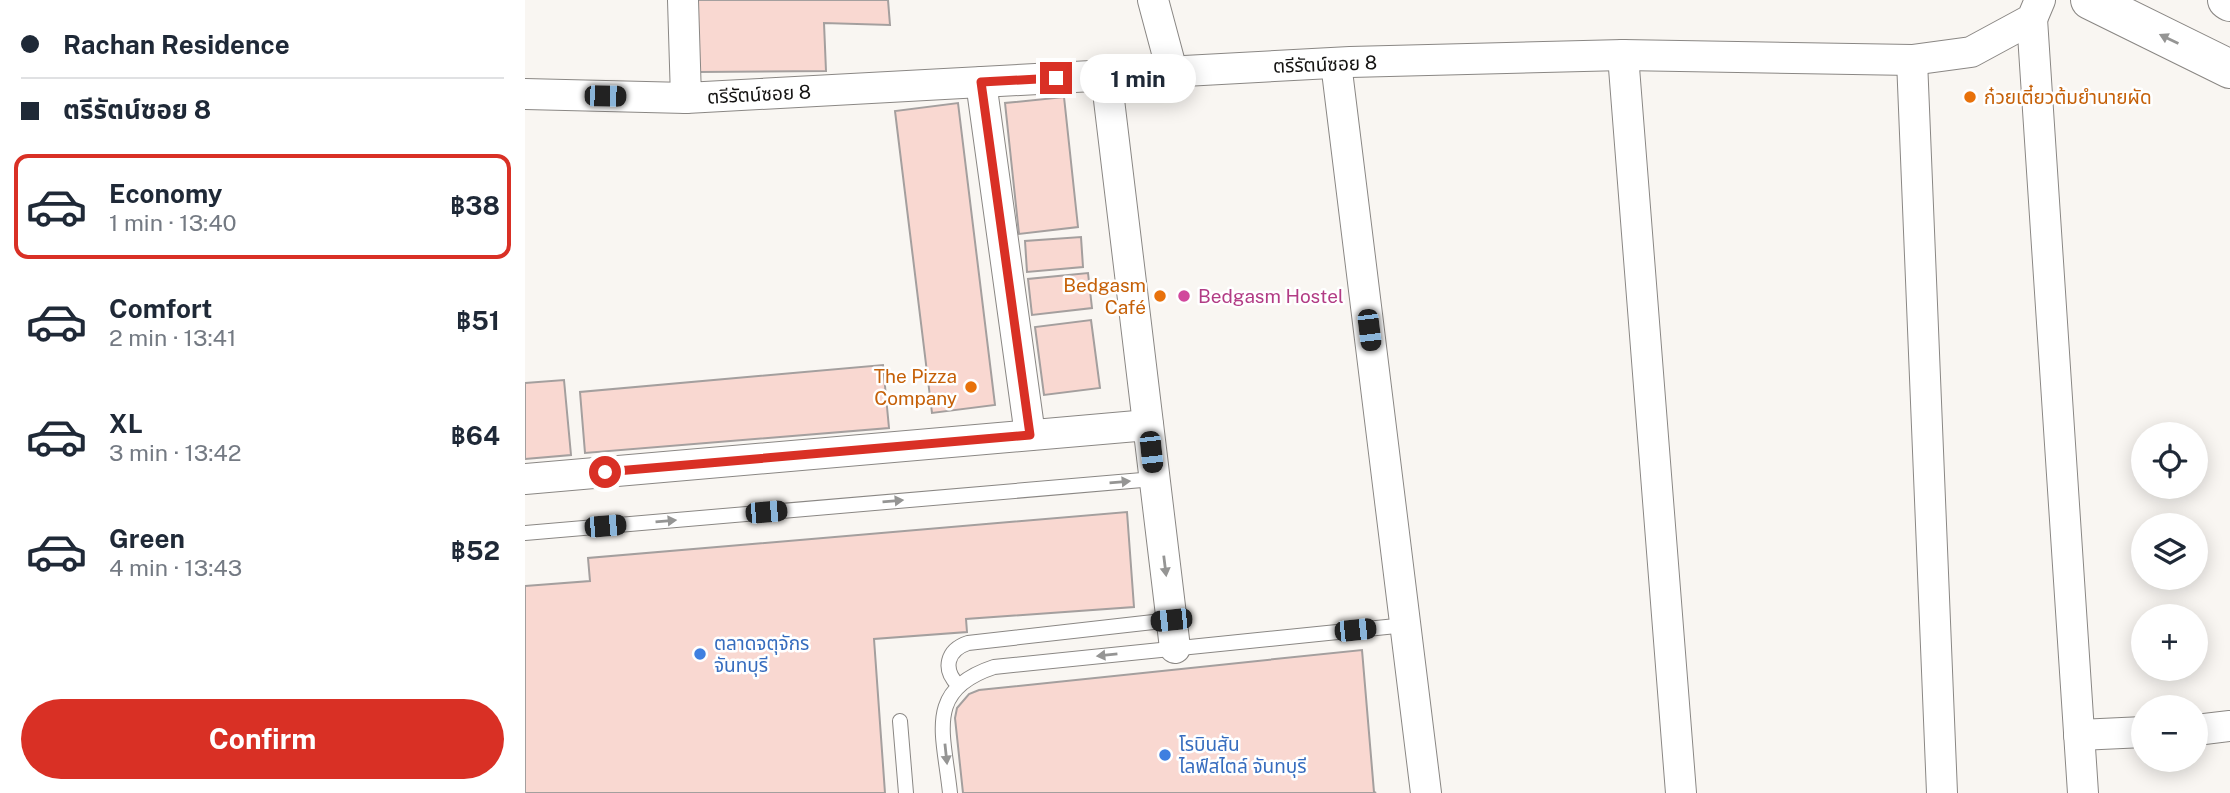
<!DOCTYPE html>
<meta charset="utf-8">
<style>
body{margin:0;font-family:"Public Sans","Noto Sans Thai",sans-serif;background:#f6f6f7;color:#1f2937;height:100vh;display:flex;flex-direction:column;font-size:26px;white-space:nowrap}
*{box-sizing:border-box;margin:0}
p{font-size:23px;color:#747a83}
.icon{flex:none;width:38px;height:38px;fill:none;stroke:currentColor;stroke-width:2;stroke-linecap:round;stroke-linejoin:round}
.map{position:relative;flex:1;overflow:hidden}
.details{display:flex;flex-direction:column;background:#fff;width:525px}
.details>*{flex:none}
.hud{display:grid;align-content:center;height:154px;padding:0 21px;background:#fff}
.controls{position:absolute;left:1606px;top:422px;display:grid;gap:14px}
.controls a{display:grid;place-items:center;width:77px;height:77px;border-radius:50%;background:#fff;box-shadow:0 4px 18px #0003;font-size:35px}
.end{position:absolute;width:32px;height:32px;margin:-16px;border:9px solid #d93025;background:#fff;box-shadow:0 0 0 4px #fff}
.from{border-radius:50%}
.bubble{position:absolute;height:49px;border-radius:24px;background:#fff;box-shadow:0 4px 18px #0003;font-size:23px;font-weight:700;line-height:49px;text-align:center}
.car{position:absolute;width:21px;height:42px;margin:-21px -10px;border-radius:9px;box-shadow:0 0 5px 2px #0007;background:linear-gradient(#222 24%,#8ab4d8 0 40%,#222 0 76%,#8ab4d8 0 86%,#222 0)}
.hud b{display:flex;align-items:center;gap:24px;height:66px;font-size:26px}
.hud b+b{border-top:2px solid #e0e1e3}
.hud i{width:18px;height:18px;background:#1f2937}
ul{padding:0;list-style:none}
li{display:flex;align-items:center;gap:21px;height:105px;margin:0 14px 10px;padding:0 7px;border:4px solid transparent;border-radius:14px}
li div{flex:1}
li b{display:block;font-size:26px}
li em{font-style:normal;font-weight:700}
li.on{border-color:#d93025}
li>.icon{width:63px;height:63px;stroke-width:1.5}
.primary-button{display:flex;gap:14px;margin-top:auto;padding:14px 21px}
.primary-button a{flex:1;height:80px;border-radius:42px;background:#d93025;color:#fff;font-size:28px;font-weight:700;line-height:80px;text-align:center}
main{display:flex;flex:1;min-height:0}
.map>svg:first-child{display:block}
</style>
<main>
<section class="details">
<div class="hud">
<b><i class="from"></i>Rachan Residence</b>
<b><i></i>ตรีรัตน์ซอย 8</b>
</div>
<ul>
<li class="on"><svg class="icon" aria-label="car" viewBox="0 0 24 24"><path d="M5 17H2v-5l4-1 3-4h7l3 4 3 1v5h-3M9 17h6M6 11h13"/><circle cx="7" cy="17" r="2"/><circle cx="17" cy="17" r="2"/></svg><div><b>Economy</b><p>1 min · 13:40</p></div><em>฿38</em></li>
<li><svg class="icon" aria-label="car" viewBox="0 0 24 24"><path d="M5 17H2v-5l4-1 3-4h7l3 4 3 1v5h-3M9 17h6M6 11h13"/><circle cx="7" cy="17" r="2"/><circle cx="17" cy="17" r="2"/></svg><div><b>Comfort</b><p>2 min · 13:41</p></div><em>฿51</em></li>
<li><svg class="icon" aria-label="car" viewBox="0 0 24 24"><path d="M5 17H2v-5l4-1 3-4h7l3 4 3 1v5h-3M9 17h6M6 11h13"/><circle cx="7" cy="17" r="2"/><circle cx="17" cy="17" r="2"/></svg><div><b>XL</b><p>3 min · 13:42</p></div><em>฿64</em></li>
<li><svg class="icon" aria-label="car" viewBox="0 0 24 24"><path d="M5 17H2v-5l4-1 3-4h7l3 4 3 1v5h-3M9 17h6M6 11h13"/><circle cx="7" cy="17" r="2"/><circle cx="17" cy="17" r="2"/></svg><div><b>Green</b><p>4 min · 13:43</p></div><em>฿52</em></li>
</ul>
<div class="primary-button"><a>Confirm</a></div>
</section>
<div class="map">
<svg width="1705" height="793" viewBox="0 0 1705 793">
<rect width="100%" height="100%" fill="#f9f6f2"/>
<g fill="#f9d8d1" stroke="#a49f9e" stroke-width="2">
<polygon points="171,0 363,0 365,25 299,23 301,71 173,72"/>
<polygon points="539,97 553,227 494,234 480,103"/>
<polygon points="433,103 470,405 407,413 370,111"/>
<polygon points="556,237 558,267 502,272 500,241"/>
<polygon points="563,273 567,308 507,315 503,279"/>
<polygon points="566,320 575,388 519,395 510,327"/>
<polygon points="358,365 364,428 60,453 55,392"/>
<polygon points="39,380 46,455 0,459 0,383"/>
<polygon points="602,512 609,607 441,619 442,632 349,639 360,793 0,793 0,586 65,581 63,558"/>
<polygon points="837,650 849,792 851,793 438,793 430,718 432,708 444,694 454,690"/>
</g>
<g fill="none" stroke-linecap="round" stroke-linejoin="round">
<defs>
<g id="service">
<polyline points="0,533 629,479"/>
<path d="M433,685C417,669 422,650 443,643L646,620"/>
<polyline points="375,721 381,793"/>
<path d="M425,793C419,734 399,690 469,667L881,625"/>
</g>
<g id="minor">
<polyline points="158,0 161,98 825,62 1098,55 1387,60 1446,52 1507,19 1515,0"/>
<polyline points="628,0 647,71"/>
<polyline points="1507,19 1558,793"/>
<polyline points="1098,55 1156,793"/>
<polyline points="1387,60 1417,793"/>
<polyline points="811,63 901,793"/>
<polyline points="581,75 650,648"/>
<polyline points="456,82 505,435"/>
<polyline points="0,94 161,98"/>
<polyline points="0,479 623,425"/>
<polyline points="1671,730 1705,726"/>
<polyline points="1554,735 1619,732"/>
</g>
<g id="secondary">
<polyline points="1565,0 1705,69"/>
<polyline points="1702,0 1705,2"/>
</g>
</defs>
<use href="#service" stroke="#8a8784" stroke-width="16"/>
<use href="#minor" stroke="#8a8784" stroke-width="32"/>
<use href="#secondary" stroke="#8a8784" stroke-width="40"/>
<use href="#service" stroke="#fff" stroke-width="14"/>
<use href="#minor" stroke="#fff" stroke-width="30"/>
<use href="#secondary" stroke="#fff" stroke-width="38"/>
</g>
<defs><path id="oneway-solid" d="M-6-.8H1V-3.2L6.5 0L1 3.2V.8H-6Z" transform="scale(1.75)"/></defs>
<g fill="#959594">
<use href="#oneway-solid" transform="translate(1644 39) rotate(-154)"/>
<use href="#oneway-solid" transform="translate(595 482) rotate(-5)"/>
<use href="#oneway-solid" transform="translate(368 501) rotate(-5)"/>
<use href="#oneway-solid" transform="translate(141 521) rotate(-5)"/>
<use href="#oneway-solid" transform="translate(640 566) rotate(83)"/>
<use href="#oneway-solid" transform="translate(582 655) rotate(174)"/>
<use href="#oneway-solid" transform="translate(421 754) rotate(84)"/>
</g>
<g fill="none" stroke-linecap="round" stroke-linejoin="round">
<polyline stroke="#d93025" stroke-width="9" points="80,472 505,435 456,82 531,78"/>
</g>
<g fill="#e8710a" stroke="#fff" stroke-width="2.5">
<circle cx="1445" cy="97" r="7"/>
<circle cx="635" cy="296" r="7"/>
<circle cx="446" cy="387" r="7"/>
</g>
<circle fill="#d1479c" stroke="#fff" stroke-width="2.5" cx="659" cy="296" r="7"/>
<g fill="#3f7fe0" stroke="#fff" stroke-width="2.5">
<circle cx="175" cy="654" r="7"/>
<circle cx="640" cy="755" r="7"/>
</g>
<g text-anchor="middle" stroke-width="5" stroke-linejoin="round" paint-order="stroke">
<g font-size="19" fill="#141312" stroke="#fff">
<text transform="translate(800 64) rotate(-2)" y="7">ตรีรัตน์ซอย 8</text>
<text transform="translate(234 94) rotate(-3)" y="7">ตรีรัตน์ซอย 8</text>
</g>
<g font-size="19" fill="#c56008" stroke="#fff" text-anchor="end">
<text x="1459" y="104" text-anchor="start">ก๋วยเตี๋ยวต้มยำนายผัด</text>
<text x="621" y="292">Bedgasm<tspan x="621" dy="22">Café</tspan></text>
<text x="432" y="383">The Pizza<tspan x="432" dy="22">Company</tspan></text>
</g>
<g font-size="19" fill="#b23c85" stroke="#fff" text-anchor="start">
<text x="673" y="303">Bedgasm Hostel</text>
</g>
<g font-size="19" fill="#366cbe" stroke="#fff" text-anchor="start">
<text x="189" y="650">ตลาดจตุจักร<tspan x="189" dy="22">จันทบุรี</tspan></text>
<text x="654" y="751">โรบินสัน<tspan x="654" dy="22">ไลฟ์สไตล์ จันทบุรี</tspan></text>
</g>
</g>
</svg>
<div class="controls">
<a><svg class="icon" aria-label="locate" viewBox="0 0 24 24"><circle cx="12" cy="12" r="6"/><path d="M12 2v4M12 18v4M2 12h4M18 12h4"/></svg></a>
<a><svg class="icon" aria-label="layers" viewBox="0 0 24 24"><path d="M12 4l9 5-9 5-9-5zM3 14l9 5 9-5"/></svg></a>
<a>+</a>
<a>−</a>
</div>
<i class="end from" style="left:80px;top:472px"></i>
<i class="end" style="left:531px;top:78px"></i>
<div class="bubble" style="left:555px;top:54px;width:116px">1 min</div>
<i class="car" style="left:80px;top:96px;rotate:91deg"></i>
<i class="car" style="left:844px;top:330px;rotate:173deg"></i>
<i class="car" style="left:626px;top:452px;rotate:174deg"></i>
<i class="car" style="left:241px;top:512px;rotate:85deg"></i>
<i class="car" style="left:80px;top:526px;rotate:85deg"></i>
<i class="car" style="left:646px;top:620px;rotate:264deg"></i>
<i class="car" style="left:830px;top:630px;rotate:84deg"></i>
</div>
</main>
